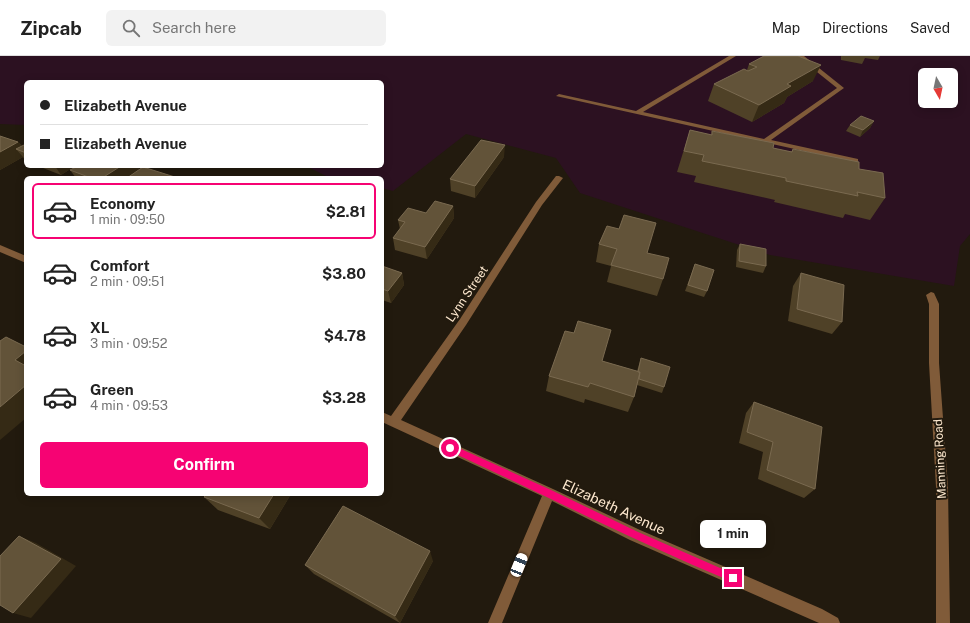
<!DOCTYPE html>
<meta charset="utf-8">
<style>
body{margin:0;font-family:"Public Sans",sans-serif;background:#f2f2f2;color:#222;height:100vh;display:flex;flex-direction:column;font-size:15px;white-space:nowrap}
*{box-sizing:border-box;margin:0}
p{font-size:13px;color:#767676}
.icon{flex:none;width:22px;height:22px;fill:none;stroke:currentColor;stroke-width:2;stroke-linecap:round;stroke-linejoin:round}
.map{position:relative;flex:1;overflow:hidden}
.sheet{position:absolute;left:24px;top:120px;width:360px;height:320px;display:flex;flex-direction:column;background:#fff;border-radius:6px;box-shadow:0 2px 10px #0003}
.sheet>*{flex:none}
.banner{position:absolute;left:24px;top:24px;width:360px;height:88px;border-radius:6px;box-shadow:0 2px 10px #0003;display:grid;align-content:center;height:88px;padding:0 16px;background:#fff}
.needle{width:26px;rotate:171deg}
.tools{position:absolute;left:918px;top:12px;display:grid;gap:8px}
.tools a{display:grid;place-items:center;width:40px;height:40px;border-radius:6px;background:#fff;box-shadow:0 2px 10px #0003;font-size:20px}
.end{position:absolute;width:18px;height:18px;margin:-9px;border:5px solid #f60373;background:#fff;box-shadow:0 0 0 2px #fff}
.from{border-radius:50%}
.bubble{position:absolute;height:28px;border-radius:6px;background:#fff;box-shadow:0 2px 10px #0003;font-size:13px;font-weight:700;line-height:28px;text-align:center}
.car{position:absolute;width:12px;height:24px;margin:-12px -6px;border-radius:5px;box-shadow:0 0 3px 1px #0007;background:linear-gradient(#fff 24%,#345 0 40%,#fff 0 76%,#345 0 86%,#fff 0)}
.banner b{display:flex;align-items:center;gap:14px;height:38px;font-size:15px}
.banner b+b{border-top:1px solid #e0e0e0}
.banner i{width:10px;height:10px;background:#222}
ul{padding:7px 0 0;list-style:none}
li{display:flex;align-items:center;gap:12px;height:56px;margin:0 8px 6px;padding:0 8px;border:2px solid transparent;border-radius:6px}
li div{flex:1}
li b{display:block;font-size:15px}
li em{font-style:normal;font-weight:700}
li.selected{border-color:#f60373}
li>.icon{width:36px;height:36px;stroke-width:1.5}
.button{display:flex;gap:8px;margin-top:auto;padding:8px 16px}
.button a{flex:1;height:46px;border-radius:6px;background:#f60373;color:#fff;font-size:16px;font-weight:700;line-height:46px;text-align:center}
header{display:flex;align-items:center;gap:24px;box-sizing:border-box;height:56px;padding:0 20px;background:#fff;border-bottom:1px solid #e0e0e0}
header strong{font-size:19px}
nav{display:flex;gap:22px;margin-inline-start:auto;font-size:14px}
.search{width:280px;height:36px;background:#f2f2f2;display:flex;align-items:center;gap:10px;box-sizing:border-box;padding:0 14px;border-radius:6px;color:#767676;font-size:15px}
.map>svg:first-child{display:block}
</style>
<header>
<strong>Zipcab</strong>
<div class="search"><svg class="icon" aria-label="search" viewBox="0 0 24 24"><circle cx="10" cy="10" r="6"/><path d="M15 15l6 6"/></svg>Search here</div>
<nav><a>Map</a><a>Directions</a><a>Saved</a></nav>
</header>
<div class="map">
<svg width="970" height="567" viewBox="0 0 970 567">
<rect width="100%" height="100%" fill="#221a0e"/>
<path fill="#2c1121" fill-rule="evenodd" d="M0,0H970V178L960,190L954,230L770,199L580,137L556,102L466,78L393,135L382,132V122H335L326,120L306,110H382V26H26V69L0,68ZM925,19H951V45H925Z"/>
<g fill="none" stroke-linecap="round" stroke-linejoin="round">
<g fill="#805b39" fill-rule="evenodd">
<polygon points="729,0 736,0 643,56 764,83 837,32 797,0 804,0 844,32 771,84 858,103 858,107 556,40 559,38 636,55"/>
<polygon points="556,120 559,120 563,122 542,149 466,269 401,364 553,433 640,474 822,553 838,562 840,567 819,567 630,484 552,445 502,567 488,567 542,440 382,366 382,356 391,360 460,263 536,146"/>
<polygon points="0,189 26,200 26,207 0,196"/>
<polygon points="931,236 934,237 939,248 939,307 948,431 950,567 936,567 936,431 929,307 929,248 926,239"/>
</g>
</g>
<g fill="#4f4127">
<polygon points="841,0 880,0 878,4 865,2 862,8 841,4"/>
<polygon points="749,8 813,25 787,41 784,47 752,66 708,45 714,28 747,14"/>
<polygon points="874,65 870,72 860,81 846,75 850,69"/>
<polygon points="690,74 711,79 712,75 773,92 791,96 793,93 859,113 885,142 870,164 845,158 843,162 774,146 775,144 694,126 696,120 677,116"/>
<polygon points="0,80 18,86 22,90 26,88 26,106 23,101 0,114"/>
<polygon points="504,101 475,142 451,135 450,123"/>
<polygon points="38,110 75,110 61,119"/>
<polygon points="70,114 140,114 178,122 76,122"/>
<polygon points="453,150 454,162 427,203 395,194 393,182 400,173 398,164"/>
<polygon points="599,188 647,197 663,223 657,240 607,226 611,210 596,206"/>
<polygon points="740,188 766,210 763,217 736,211 737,194"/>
<polygon points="695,208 707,235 704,241 685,235"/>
<polygon points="382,210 402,217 404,229 391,247 382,244"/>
<polygon points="801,217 842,266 832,278 788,265 793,230"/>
<polygon points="574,277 602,305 637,315 641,302 664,331 662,337 637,329 634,341 628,356 585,343 584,347 546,335 549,320"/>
<polygon points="754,346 815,433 804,442 758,423 763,396 739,387 746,357"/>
<polygon points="291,438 270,473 218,454 204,441"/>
<polygon points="433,505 400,567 314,518 305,509"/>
</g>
<g fill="#352a15">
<polygon points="821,9 813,25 787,41 784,47 752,66 759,49 787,28"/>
<polygon points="874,65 870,72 860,81 863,74"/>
<polygon points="18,86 26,96 16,93 23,101 0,114 0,96"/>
<polygon points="505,89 504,101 475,142 475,130"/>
<polygon points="55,110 75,110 61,119"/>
<polygon points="121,110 138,110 140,114 129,122 102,122"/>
<polygon points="453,150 454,162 427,203 425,191"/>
<polygon points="402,217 404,229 391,247 388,235"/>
<polygon points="26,295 26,313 15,304"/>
<polygon points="26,329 26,362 0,384 0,351"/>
<polygon points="274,438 291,438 270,473 259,462"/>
<polygon points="19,480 36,487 76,510 31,562 13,557"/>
<polygon points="430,495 433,505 400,567 395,560"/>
</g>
<g fill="#625339" stroke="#7a6a50">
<polygon points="764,0 798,0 821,9 787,28 791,30 759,49 714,28 744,13 748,15 757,11 749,8"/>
<polygon points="861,60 874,65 863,74 850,69"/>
<polygon points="690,74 712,79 712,75 774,87 773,92 792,96 793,93 859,106 859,113 883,117 885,142 857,136 858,140 786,125 786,122 702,105 704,99 684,95"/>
<polygon points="0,80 18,86 0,96"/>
<polygon points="481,84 505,89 475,130 450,123"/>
<polygon points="26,88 26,97 16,93"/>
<polygon points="78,110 121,110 102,122 91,122 70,114"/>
<polygon points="143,111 178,122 127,122"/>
<polygon points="435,145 453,150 425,191 393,182 405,166 398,164 408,152 426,157"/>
<polygon points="624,159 656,167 647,197 669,202 663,223 611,209 617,193 599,188 607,170 619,173"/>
<polygon points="740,188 766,193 766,210 739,205"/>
<polygon points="695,208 714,214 707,235 688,229"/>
<polygon points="382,210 402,217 388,235 382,233"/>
<polygon points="801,217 844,229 842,266 797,253"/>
<polygon points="578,265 611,274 602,305 640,316 634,341 590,327 588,331 549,320 565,275 574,277"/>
<polygon points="6,281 26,291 26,295 15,304 26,310 26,329 0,351 0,285"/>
<polygon points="641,302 670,311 664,331 639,323 640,316 638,316"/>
<polygon points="754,346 822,371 815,433 767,414 773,386 747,376"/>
<polygon points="207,438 274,438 259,462 204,441"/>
<polygon points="343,450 430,495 395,560 305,509"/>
<polygon points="19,480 61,503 13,557 0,549 0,500"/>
</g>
<path fill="#f60373" d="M450,388L551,434L638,476L736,519L738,522L736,525L733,526C636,486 543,438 447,394L446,392Z"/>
<g text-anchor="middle" stroke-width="4" stroke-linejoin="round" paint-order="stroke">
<g font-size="12" fill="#fee9cf" stroke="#221a0e">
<text transform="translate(467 238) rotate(-56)" y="4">Lynn Street</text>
<text transform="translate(940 403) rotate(-93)" y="4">Manning Road</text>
</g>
<g font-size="14" fill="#fee9cf" stroke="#221a0e">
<text transform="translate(614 451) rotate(25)" y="5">Elizabeth Avenue</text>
</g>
</g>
</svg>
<div class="tools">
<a><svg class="needle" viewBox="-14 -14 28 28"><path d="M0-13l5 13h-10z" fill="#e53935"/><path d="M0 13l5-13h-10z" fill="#767676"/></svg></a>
</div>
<i class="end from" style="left:450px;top:392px"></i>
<i class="end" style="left:733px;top:522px"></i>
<div class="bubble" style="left:700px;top:464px;width:66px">1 min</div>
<i class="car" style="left:519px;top:509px;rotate:22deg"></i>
<div class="banner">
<b><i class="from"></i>Elizabeth Avenue</b>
<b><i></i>Elizabeth Avenue</b>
</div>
<section class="sheet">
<ul>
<li class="selected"><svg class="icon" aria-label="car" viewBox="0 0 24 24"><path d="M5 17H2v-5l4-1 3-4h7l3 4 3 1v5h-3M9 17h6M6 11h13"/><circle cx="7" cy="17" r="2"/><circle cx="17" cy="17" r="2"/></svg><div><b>Economy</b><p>1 min · 09:50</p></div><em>$2.81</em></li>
<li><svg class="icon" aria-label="car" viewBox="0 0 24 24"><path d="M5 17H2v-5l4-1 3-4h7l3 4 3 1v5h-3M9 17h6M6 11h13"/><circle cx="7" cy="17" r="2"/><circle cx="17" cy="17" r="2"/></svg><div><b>Comfort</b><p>2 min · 09:51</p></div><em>$3.80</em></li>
<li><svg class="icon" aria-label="car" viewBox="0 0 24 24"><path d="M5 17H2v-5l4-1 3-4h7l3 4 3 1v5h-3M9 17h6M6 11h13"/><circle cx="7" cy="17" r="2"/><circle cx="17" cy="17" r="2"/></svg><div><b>XL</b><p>3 min · 09:52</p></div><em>$4.78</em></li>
<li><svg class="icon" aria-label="car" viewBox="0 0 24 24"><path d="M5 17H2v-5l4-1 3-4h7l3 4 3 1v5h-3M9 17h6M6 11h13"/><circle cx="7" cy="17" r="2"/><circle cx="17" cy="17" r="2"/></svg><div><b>Green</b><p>4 min · 09:53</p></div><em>$3.28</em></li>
</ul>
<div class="button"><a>Confirm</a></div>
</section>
</div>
